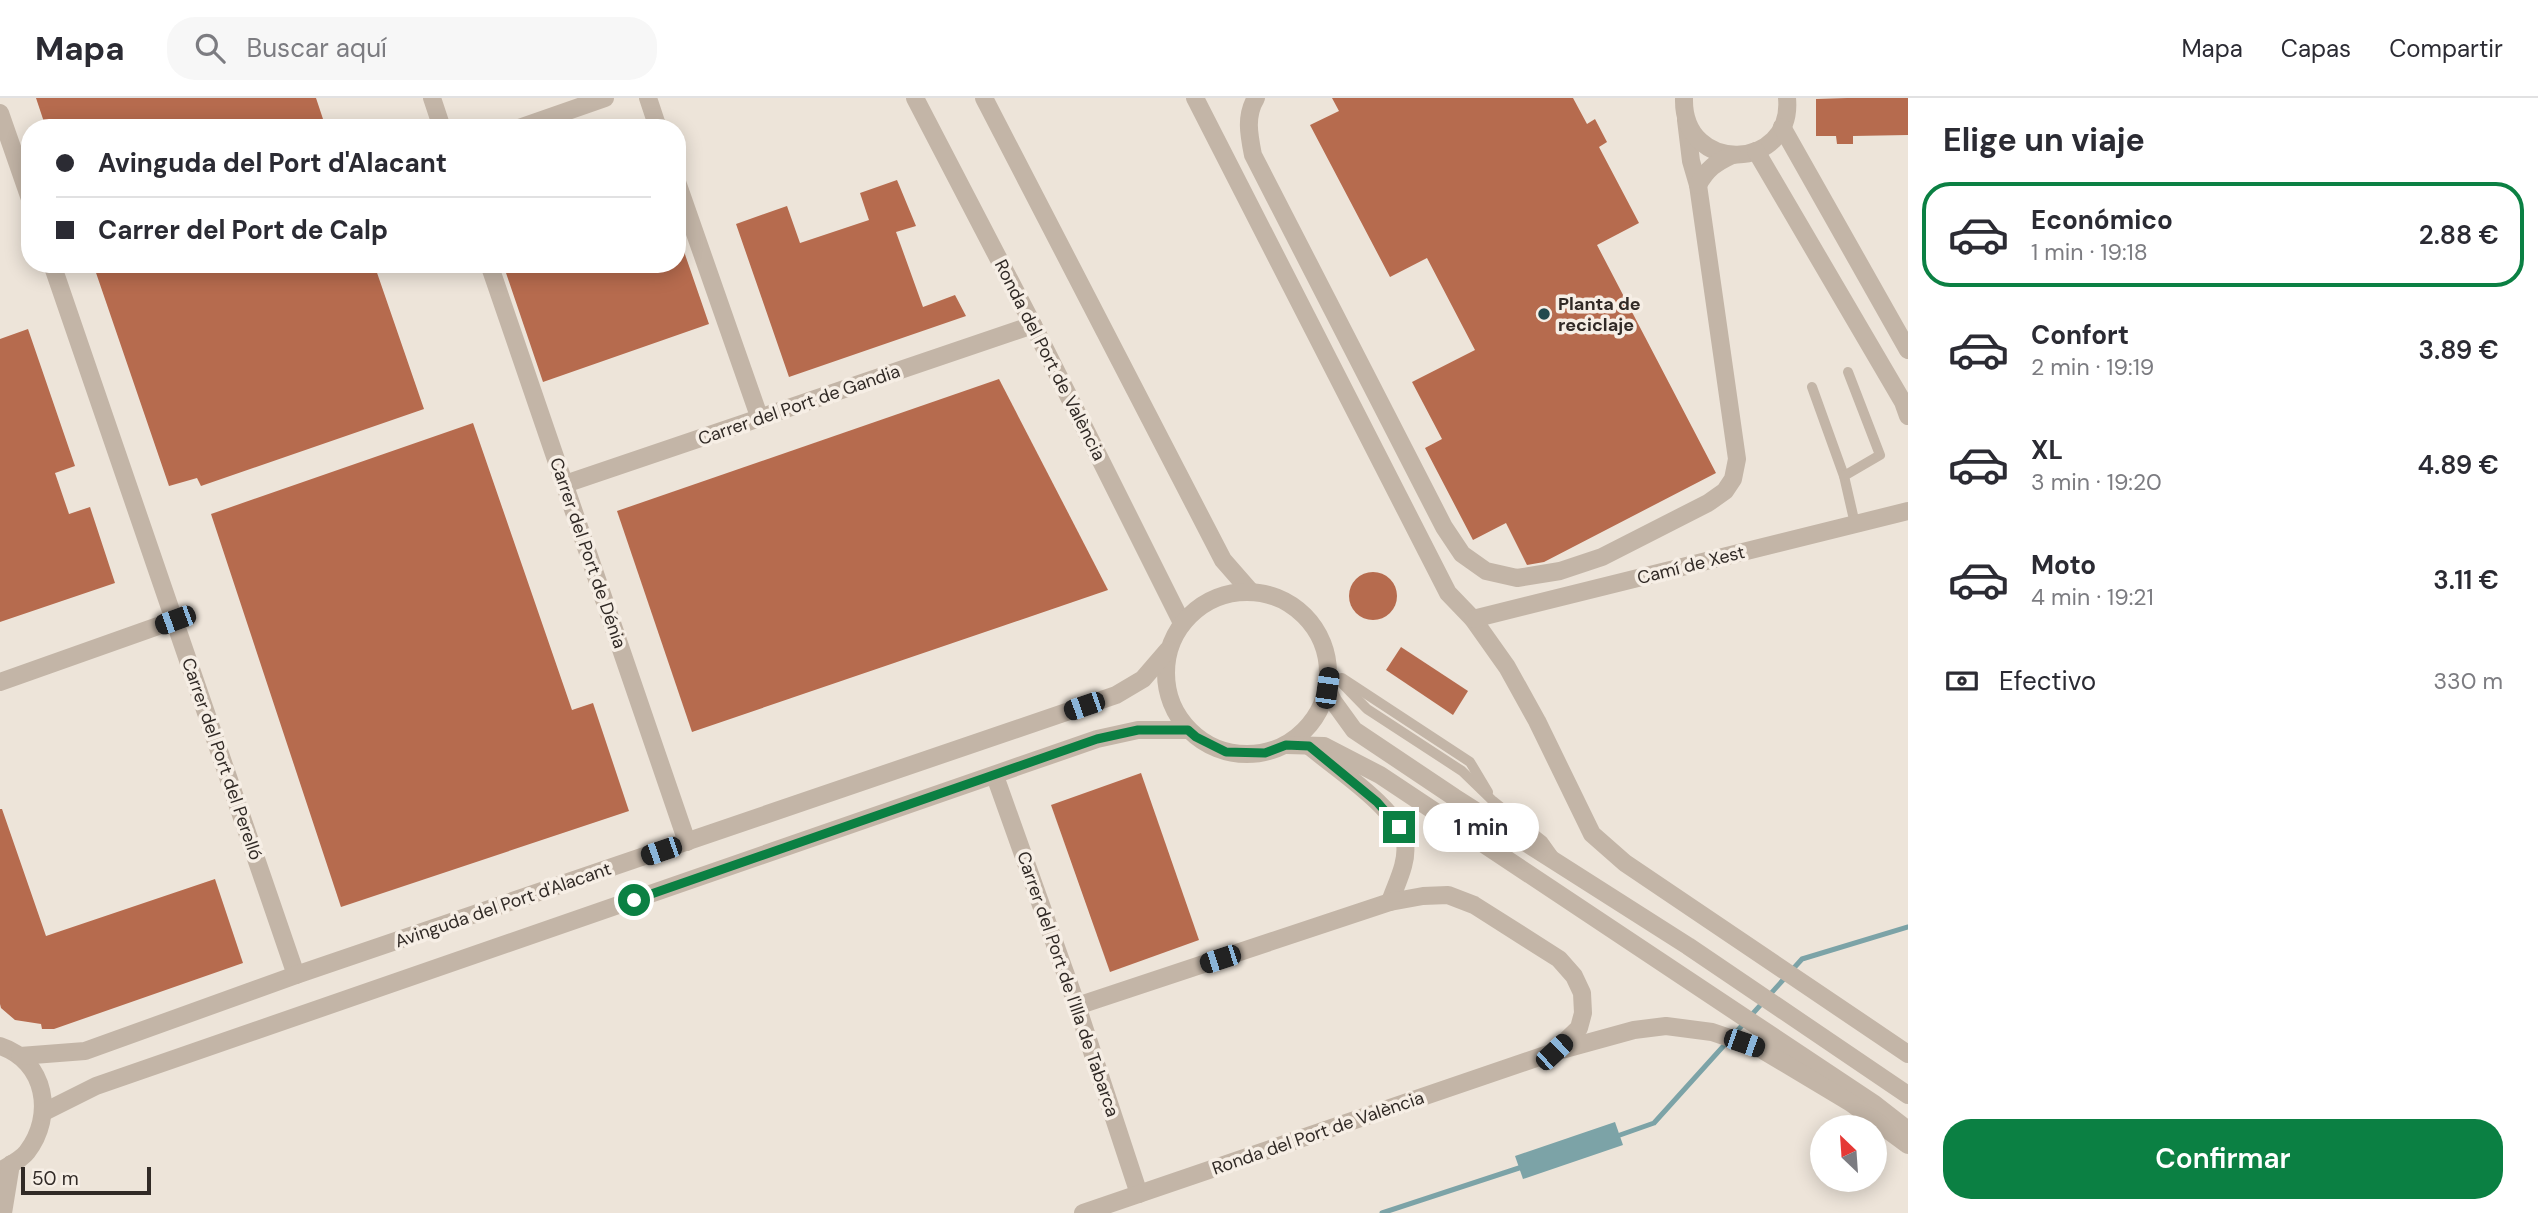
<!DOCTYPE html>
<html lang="es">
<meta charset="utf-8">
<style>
body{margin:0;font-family:"DM Sans",sans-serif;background:#f7f7f7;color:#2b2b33;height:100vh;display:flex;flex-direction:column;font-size:26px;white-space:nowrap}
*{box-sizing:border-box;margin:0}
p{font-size:23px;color:#7c7c81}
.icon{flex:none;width:38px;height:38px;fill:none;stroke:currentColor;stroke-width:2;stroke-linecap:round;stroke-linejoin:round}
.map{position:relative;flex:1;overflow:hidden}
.sheet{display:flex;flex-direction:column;background:#fff;width:630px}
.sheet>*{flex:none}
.guide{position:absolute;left:21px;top:21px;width:665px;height:154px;border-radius:28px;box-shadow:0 4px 18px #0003;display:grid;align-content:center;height:154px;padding:0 35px;background:#fff}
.needle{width:46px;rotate:335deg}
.buttons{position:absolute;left:1810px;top:1017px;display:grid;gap:14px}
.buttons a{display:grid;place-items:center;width:77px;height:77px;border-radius:50%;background:#fff;box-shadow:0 4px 18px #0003;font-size:35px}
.scale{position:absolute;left:21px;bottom:18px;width:130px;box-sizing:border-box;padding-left:7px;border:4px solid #312a26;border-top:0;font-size:19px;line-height:24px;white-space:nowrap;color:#312a26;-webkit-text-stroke:5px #f6eee5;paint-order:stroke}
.end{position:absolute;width:32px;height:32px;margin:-16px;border:9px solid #0b8043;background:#fff;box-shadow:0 0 0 4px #fff}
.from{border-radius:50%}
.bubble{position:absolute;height:49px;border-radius:24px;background:#fff;box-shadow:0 4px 18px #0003;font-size:23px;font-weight:600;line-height:49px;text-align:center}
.car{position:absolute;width:21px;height:42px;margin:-21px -10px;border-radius:9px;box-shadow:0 0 5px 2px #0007;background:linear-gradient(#222 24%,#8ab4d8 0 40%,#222 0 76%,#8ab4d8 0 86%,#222 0)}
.guide b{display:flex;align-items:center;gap:24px;height:66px;font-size:26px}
.guide b+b{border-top:2px solid #e1e1e2}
.guide i{width:18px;height:18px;background:#2b2b33}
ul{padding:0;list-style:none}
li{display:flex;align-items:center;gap:21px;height:105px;margin:0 14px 10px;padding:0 21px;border:4px solid transparent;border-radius:28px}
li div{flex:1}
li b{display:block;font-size:26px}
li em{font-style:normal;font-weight:600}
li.active{border-color:#0b8043}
li>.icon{width:63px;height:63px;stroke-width:1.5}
h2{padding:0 35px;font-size:32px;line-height:84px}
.pay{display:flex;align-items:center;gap:18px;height:77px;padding:0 35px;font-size:26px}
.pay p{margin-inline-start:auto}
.button{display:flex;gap:14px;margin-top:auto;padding:14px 35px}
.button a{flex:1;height:80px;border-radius:28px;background:#0b8043;color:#fff;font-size:28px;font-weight:600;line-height:80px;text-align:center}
header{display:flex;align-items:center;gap:42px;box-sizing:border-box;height:98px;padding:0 35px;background:#fff;border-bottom:2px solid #e1e1e2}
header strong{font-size:33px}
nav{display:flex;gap:38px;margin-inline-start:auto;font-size:24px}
.search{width:490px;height:63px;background:#f7f7f7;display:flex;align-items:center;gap:18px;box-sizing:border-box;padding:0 24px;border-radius:28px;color:#7c7c81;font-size:26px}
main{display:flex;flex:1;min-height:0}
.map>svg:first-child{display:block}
</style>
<header>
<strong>Mapa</strong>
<div class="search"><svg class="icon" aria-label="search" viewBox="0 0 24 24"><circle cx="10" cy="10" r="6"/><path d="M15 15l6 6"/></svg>Buscar aquí</div>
<nav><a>Mapa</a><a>Capas</a><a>Compartir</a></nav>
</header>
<main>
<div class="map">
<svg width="1908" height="1115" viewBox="0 0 1908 1115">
<rect width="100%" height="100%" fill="#ede4d9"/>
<polygon fill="#7ca3a7" points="1615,1024 1623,1047 1523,1081 1515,1058"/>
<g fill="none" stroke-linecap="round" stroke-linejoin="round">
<g stroke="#7ca3a7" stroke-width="5">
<polyline points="1620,1037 1654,1025 1802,861 1908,829"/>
<polyline points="1382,1115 1519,1070"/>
</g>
</g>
<g fill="#b66b4e">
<polygon points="36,0 316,0 326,30 46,30"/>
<polygon points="1332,0 1573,0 1587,26 1595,21 1607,44 1599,49 1639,125 1597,147 1716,375 1544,464 1527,467 1506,425 1473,442 1425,350 1442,341 1412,284 1475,252 1427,160 1390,179 1310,27 1339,13"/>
<polygon points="1847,0 1908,0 1908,37 1853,38 1853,46 1837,46 1836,38 1816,38 1816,1"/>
<polygon points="897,82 916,128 896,134 923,209 955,197 966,218 789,279 736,126 787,108 800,145 869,122 860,95"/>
<polygon points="679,139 709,226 543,284 503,166 677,166 677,140"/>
<polygon points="93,166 374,166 424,311 201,388 197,380 169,388"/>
<polygon points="28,231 75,368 55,375 69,416 90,409 115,485 0,524 0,241"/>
<polygon points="999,281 1108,492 692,634 617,413"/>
<polygon points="473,325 572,612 593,605 629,713 341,809 211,416"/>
<circle cx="1373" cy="498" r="24"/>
<polygon points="1401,549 1468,593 1453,617 1386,572"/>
<polygon points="1141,675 1199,842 1110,874 1051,707"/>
<polygon points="0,711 2,711 46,838 215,781 243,865 54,931 42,931 41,926 15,922 1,910 0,906"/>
</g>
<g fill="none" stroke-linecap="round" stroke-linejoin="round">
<g stroke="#c3b5a7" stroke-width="10">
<polyline points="1812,289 1844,378 1855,426"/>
<polyline points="1844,378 1880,357 1848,274"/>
<polyline points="1329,572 1367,611 1462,673 1493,703 1543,743 1553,757"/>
<polyline points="1342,580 1470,664 1488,694"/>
</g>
<g stroke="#c3b5a7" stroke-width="18">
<polyline points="432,0 442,30"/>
<polyline points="648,0 658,30"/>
<polyline points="915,0 1033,227 1182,525"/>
<polyline points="984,0 1223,462 1251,494"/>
<polyline points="1195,0 1448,495 1473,521 1507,569 1537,623 1592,736 1625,765 1908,956"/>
<path d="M1256,0C1245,18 1249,37 1253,57L1444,429L1462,456L1486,473L1517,480L1560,473L1602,459L1708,405L1725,393L1733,381L1737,361L1698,87L1691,63L1686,22"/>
<path d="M1684,0C1682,78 1794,73 1787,0"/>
<polyline points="0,15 30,101"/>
<polyline points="1782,29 1908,252"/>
<polyline points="519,30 605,0"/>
<polyline points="1756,53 1903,304 1908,318"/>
<polyline points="677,84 760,321"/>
<path d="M1698,87C1707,71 1715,65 1732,57"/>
<polyline points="52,166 296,877"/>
<polyline points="489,166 687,744"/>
<polyline points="565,386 1033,227"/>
<circle cx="1247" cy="575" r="81"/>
<polyline points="1473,521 1908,413"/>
<polyline points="0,584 175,522"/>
<polyline points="1327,590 1333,603 1354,632 1454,699 1688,848 1908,997"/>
<polyline points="1286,647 1324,648 1380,677 1873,1005 1908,1032"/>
<path d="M1309,648C1335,670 1400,712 1405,745C1408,765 1396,786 1390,804"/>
<polyline points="995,678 1077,908 1139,1096"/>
<polyline points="1077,908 1390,804 1423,798 1448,797 1474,807 1559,861 1574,878 1582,895 1583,915 1579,930 1556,952"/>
<path d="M0,948C46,963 55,1018 27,1054C21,1062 8,1068 0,1073"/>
<polyline points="20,958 85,953 296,877 1116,597 1143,581 1168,552"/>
<polyline points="44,1014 96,988 1097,641 1138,632 1188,632"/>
<polyline points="3,1115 11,1066"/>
<polyline points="1083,1115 1554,954 1634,932 1666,928 1712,934 1759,950 1851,1005 1908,1047"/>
</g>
</g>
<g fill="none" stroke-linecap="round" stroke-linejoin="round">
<polyline stroke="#0b8043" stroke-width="9" points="634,802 1097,641 1138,632 1188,632 1196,639 1226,654 1265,655 1286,647 1309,648 1377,704 1399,729"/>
</g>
<circle fill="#21494d" stroke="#f6eee5" stroke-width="2.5" cx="1544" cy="216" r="7"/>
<g text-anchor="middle" stroke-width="7" stroke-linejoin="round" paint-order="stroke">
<g font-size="18" font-weight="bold" fill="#312a26" stroke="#f6eee5" text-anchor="start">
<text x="1558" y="212">Planta de<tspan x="1558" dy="21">reciclaje</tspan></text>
</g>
<g font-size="18" fill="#312a26" stroke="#f6eee5">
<text transform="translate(1050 262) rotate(63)" y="6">Ronda del Port de València</text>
<text transform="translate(799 307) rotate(-19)" y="6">Carrer del Port de Gandia</text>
<text transform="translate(588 455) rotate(71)" y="6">Carrer del Port de Dénia</text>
<text transform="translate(1691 467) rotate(-14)" y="6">Camí de Xest</text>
<text transform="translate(222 661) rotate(71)" y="6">Carrer del Port del Perelló</text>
<text transform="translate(503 807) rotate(-19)" y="6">Avinguda del Port d'Alacant</text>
<text transform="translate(1068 886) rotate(71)" y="6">Carrer del Port de l'Illa de Tabarca</text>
<text transform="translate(1318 1035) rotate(-19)" y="6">Ronda del Port de València</text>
</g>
</g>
</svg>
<div class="buttons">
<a><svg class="needle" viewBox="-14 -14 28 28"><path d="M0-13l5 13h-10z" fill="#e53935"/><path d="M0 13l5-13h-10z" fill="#7c7c81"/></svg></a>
</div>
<div class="scale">50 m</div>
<i class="end from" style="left:634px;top:802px"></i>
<i class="end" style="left:1399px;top:729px"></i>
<div class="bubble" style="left:1423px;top:705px;width:116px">1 min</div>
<i class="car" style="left:175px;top:522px;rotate:250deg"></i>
<i class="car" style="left:1327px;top:590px;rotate:8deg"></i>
<i class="car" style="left:1084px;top:608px;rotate:251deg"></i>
<i class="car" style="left:661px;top:753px;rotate:251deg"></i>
<i class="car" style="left:1220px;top:861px;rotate:252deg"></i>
<i class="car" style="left:1744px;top:945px;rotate:109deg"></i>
<i class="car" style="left:1554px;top:954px;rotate:47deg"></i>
<div class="guide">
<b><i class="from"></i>Avinguda del Port d'Alacant</b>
<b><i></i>Carrer del Port de Calp</b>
</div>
</div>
<section class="sheet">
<h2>Elige un viaje</h2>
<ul>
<li class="active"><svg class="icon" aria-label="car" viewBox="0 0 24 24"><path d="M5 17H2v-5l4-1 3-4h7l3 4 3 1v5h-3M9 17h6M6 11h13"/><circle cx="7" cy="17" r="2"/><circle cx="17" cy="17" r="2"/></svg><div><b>Económico</b><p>1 min · 19:18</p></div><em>2.88 €</em></li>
<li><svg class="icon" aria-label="car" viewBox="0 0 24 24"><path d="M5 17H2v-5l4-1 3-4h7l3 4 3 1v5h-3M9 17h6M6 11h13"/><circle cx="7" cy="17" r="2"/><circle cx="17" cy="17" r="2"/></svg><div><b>Confort</b><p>2 min · 19:19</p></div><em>3.89 €</em></li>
<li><svg class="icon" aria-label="car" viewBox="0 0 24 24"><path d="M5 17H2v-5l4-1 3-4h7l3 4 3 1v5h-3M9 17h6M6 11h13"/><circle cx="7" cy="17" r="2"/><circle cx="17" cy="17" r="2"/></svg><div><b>XL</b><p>3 min · 19:20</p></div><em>4.89 €</em></li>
<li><svg class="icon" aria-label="car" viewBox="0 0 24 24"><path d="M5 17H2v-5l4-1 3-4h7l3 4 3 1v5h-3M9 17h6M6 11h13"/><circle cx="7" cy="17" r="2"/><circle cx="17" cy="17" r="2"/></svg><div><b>Moto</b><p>4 min · 19:21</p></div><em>3.11 €</em></li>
</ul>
<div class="pay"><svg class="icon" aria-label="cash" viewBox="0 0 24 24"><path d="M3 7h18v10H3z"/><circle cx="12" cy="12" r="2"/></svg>Efectivo<p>330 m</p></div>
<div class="button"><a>Confirmar</a></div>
</section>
</main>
